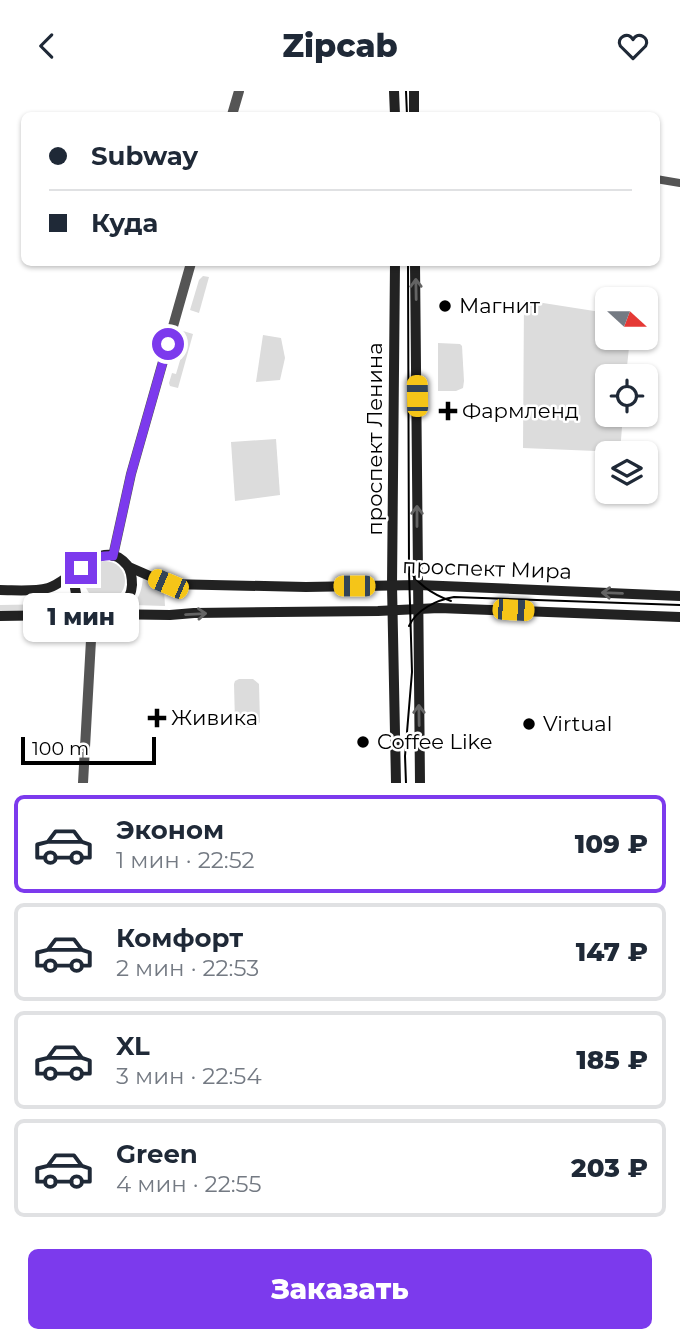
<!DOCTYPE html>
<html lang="ru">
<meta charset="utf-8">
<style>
body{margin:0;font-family:Montserrat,sans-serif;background:#f6f6f7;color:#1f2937;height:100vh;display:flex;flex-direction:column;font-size:26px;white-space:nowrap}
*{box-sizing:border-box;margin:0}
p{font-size:23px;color:#747a83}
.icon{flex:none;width:38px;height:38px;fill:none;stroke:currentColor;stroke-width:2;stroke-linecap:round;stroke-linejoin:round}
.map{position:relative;height:692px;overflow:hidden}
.drawer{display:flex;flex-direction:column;background:#fff;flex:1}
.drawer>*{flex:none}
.hud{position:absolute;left:21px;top:21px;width:639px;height:154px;border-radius:10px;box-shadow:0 2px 5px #0004;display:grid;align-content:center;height:154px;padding:0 28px;background:#fff}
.needle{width:46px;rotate:111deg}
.fabs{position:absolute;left:595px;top:196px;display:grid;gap:14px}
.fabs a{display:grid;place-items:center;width:63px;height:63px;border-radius:10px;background:#fff;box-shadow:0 2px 5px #0004;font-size:35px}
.scale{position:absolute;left:21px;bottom:18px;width:135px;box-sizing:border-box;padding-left:7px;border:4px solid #000;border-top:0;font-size:19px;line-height:24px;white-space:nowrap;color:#000;-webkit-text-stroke:5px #fff;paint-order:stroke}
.end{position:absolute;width:32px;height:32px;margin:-16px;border:9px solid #7c3aed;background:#fff;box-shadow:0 0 0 4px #fff}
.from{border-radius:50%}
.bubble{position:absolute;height:49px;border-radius:10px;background:#fff;box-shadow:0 2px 5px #0004;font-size:23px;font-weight:800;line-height:49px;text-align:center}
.car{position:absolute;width:21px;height:42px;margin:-21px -10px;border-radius:9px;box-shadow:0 0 5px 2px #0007;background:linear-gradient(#f5c518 24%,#345 0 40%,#f5c518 0 76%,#345 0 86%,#f5c518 0)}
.hud b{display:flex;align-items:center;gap:24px;height:66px;font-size:26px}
.hud b+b{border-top:2px solid #e0e1e3}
.hud i{width:18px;height:18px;background:#1f2937}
ul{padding:12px 0 0;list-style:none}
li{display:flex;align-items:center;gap:21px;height:98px;margin:0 14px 10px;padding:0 14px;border:4px solid #e0e1e3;border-radius:10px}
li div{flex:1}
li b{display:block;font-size:26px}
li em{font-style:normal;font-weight:800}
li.active{border-color:#7c3aed}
li>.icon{width:63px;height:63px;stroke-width:1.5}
.action{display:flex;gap:14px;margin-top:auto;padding:14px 28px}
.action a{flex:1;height:80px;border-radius:10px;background:#7c3aed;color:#fff;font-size:28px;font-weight:800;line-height:80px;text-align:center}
header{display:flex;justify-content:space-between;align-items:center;height:91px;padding:0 28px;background:#fff;font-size:32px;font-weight:800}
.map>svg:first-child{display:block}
</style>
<header><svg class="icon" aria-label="back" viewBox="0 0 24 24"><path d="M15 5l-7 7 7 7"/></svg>Zipcab<svg class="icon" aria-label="heart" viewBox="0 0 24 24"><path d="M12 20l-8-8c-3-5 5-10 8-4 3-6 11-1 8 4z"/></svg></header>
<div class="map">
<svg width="680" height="692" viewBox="0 0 680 692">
<rect width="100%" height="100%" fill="#fff"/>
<g fill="#dcdcdc">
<polygon points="203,185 209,186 199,222 190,219 199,189"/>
<polygon points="524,209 607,222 607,247 630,247 626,285 607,285 607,324 623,324 620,361 523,357"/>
<polygon points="183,240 193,243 178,297 170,295 169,292 172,282 176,283 181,266 177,264"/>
<polygon points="263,244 281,247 285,267 280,289 256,291"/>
<polygon points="438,252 460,253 462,255 464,290 463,297 456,300 438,300"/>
<polygon points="276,348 280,404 235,410 231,351"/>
<circle cx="105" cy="490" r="20"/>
<path d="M143,486L164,498L165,515L133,514C140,505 142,498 143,486Z"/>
<polygon points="56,513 59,519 0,521 0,514"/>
<path d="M239,588H253L259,593L260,631C256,639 240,638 235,631L234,593L235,590Z"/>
</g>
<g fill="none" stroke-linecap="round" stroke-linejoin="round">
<polyline stroke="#555" stroke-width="8" points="656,88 680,92"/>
<g stroke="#555" stroke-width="10">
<polyline points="232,24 239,0"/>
<polyline points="113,465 131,383 191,172"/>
<polyline points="83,692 91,549 97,522"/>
</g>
<g stroke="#222" stroke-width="10">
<polyline points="394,0 395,24"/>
<polyline points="414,0 414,24"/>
<polyline points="395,172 392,494 396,692"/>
<polyline points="415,172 420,692"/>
<polyline points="129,476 168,493 306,496 418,494 680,505"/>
<path d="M0,499C15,499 33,501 48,497C72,491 102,443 127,474C131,479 132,487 132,494C130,528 78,532 75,497C74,490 78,483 81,477"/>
<polyline points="104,523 170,524 194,522 378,520 439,517 680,526"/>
<polyline points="0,525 64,524 88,518"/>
</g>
<g stroke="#000" stroke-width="2">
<polyline points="406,0 407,24"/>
<path d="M408,477C417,493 434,504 451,510"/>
<path d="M409,535C417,518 437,509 454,506L680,514"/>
<polyline points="406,692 405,665 412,581 409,480 408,172"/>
</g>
</g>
<defs><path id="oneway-shaft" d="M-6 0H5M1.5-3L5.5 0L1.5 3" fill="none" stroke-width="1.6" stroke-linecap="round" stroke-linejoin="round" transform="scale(1.75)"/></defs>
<g stroke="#646464">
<use href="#oneway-shaft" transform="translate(416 198) rotate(-91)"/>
<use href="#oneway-shaft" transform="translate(417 425) rotate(-90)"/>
<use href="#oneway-shaft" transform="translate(612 502) rotate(-178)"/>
<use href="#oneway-shaft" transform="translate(196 523) rotate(-3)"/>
<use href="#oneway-shaft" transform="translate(419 624) rotate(-91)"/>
</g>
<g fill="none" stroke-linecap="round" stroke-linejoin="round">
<path stroke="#7c3aed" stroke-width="9" d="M81,477C90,467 100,464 113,465L131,383L168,253"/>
</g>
<g fill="#000" stroke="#fff" stroke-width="2.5">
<circle cx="445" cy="215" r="7"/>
<path d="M444.5 309.5h7v7h7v7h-7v7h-7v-7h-7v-7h7z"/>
<path d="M153.5 616.5h7v7h7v7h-7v7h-7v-7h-7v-7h7z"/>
<circle cx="529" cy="633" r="7"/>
<circle cx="363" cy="651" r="7"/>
</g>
<g text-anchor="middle" stroke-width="5" stroke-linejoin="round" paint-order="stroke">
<g font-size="21" fill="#000" stroke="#fff" text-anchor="start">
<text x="459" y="222">Магнит</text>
<text x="462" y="327">Фармленд</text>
<text x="171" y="634">Живика</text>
<text x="543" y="640">Virtual</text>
<text x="377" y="658">Coffee Like</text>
</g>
<g font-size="21" fill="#000" stroke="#fff">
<text transform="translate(375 348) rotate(-90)" y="7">проспект Ленина</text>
<text transform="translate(487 478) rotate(2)" y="7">проспект Мира</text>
</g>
</g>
</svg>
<div class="fabs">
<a><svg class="needle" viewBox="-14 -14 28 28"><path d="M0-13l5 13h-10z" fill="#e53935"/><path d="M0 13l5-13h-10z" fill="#747a83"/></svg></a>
<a><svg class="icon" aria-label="locate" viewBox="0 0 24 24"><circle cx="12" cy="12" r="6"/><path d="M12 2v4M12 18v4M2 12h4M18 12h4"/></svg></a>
<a><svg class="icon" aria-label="layers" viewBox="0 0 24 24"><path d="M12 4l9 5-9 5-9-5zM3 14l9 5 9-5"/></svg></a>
</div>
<div class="scale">100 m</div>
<i class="end from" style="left:168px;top:253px"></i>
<i class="end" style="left:81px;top:477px"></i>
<div class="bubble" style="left:23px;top:502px;width:116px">1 мин</div>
<i class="car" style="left:417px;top:305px;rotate:359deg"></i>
<i class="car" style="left:168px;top:493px;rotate:293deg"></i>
<i class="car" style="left:354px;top:495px;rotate:270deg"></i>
<i class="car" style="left:513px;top:519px;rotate:93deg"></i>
<div class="hud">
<b><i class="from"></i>Subway</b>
<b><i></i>Куда</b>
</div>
</div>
<section class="drawer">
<ul>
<li class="active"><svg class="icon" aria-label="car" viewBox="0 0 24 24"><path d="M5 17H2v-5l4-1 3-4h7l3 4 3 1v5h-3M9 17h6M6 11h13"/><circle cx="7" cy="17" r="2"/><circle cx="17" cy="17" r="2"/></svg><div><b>Эконом</b><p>1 мин · 22:52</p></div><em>109 ₽</em></li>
<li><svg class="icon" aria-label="car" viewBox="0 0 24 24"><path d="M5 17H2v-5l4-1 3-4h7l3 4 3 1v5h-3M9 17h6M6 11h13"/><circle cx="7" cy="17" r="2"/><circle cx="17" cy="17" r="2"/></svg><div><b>Комфорт</b><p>2 мин · 22:53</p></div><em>147 ₽</em></li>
<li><svg class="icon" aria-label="car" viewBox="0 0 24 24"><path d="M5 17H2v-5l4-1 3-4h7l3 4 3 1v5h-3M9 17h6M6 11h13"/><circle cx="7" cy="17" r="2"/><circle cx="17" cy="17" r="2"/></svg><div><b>XL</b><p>3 мин · 22:54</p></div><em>185 ₽</em></li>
<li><svg class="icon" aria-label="car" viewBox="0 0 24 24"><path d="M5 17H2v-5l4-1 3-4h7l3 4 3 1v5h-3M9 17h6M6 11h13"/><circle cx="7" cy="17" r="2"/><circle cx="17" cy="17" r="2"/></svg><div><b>Green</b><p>4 мин · 22:55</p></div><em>203 ₽</em></li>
</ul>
<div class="action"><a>Заказать</a></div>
</section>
